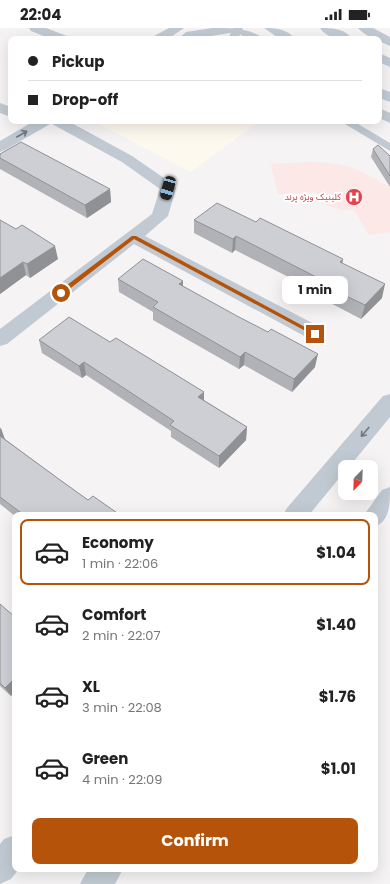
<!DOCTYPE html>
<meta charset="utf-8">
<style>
body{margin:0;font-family:Poppins,"Noto Sans Arabic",sans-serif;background:#f6f6f6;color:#222;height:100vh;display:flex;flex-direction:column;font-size:15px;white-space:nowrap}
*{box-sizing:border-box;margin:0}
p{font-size:13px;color:#767676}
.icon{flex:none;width:22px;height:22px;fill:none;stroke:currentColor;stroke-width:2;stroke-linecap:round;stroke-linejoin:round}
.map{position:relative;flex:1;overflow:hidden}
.panel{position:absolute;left:12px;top:484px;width:366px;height:360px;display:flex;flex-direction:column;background:#fff;border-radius:8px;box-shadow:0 4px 16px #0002}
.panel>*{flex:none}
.banner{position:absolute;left:8px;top:8px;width:374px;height:88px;border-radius:8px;box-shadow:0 4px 16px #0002;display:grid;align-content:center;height:88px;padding:0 20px;background:#fff}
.needle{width:26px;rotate:203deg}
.fabs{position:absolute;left:338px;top:432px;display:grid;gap:8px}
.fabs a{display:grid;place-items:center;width:40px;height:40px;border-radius:8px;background:#fff;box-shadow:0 4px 16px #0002;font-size:20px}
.end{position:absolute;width:18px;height:18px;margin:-9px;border:5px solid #b45309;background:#fff;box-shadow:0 0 0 2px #fff}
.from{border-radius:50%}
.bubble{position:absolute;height:28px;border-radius:8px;background:#fff;box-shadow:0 4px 16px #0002;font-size:13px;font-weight:700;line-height:28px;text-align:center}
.car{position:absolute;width:12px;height:24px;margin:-12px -6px;border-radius:5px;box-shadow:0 0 3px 1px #0007;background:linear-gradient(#222 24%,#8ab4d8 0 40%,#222 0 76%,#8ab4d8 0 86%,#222 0)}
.banner b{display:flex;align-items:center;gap:14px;height:38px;font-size:15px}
.banner b+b{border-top:1px solid #e0e0e0}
.banner i{width:10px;height:10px;background:#222}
ul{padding:7px 0 0;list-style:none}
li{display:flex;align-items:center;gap:12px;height:66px;margin:0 8px 6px;padding:0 12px;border:2px solid transparent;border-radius:8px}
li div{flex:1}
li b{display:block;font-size:15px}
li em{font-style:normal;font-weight:700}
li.active{border-color:#b45309}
li>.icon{width:36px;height:36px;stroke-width:1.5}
.action{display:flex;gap:8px;margin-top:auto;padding:8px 20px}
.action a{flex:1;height:46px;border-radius:8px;background:#b45309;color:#fff;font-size:16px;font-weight:700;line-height:46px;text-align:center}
.status{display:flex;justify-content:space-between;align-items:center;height:28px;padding:0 20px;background:#fff;direction:ltr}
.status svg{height:11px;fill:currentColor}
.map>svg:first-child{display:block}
</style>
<div class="status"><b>22:04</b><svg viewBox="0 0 49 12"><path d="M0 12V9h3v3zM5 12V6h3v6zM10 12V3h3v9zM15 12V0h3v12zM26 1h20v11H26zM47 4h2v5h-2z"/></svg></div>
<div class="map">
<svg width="390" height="856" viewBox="0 0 390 856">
<rect width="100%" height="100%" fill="#f5f3f3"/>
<polygon fill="#fdf9ef" points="101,93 260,93 191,144 97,95"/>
<polygon fill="#fce8e6" points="310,134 331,135 354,140 390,159 390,204 369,207 354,182 342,182 324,176 319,173 316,164 278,166 271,136"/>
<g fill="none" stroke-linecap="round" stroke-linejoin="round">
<g fill="#c1cad2" fill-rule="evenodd">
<polygon points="233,0 243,0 238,11 228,11"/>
<polygon points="340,93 353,93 390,115 390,123"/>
</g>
<g fill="#c1cad2" fill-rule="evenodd">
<polygon points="29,0 46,0 67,8 68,11 51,11 31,3"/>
<polygon points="50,93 68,93 132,128 174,157 176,160 168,188 145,208 322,300 325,305 322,310 315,312 308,310 134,216 7,316 0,318 0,301 152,186 160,161 122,134 52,96"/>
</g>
<g fill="#c1cad2" fill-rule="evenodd">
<polygon points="169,0 184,0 168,11 153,11 154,8"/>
<path d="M212,0C229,0 253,0 263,11H248L236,4L193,11H178L186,4Z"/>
<path d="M358,0H373L390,9V18L379,13V11C372,11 362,5 358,0Z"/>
<polygon points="0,75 11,79 11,89 0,85"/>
<polygon points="379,80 390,85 390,95 379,90"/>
<polygon points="34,93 52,93 50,96 5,122 0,124 0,113"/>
<polygon points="390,366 390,389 349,439 345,439 345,443 309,487 283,487 287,480 383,368"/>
<path d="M390,459C390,477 390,492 375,499V487H364L382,462Z"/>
<polygon points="15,807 15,841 19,841 11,851 0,856 0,816 4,811"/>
<polygon points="88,841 123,841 115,856 80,856"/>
</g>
<g fill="#c1cbd6" fill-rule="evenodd">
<path d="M264,0C275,0 288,1 295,11H280Z"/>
<path d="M320,0C331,0 345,0 352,11C341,11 327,11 320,0Z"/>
<polygon points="379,25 390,30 390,39 379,34"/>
<polygon points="379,60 390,64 390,74 379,70"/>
</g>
</g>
<g fill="#b0b2b7">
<polygon points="373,121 390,128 390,159 371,129"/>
<polygon points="0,126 110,161 111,174 87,190 0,141"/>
<polygon points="0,192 58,231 30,250 26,247 0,266"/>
<polygon points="194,192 342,236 382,270 361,291 317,268 318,264 235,222 232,225 194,205"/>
<polygon points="118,251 183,253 183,258 315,339 292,364 244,337 239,341 153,292 153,284 119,264"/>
<polygon points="39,312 110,314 204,364 204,372 247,399 246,412 219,440 171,409 171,403 86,347 82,350 42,325"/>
<polygon points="0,399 5,411 56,449 88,472 120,487 15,487 15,488 0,476"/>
<polygon points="0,576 11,668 0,658"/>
</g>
<g fill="#909195">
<polygon points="110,161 111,174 87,190 85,177"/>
<polygon points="236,208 235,222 232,225 233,211"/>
<polygon points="55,218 58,231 30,250 27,236"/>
<polygon points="343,231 341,244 340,234"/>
<polygon points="23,234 26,247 0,266 0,250"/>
<polygon points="183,253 183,266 179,256"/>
<polygon points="385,256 382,270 361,291 365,277"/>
<polygon points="245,324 244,337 239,341 240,329"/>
<polygon points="318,326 315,339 292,364 294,351"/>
<polygon points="84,334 86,347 82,350 79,338"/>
<polygon points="204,364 204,376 198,369"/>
<polygon points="247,399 246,412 219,440 219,428"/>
<polygon points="1,400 5,412 0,416 0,401"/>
<polygon points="15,650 15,664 11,668 5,660"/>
</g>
<g fill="#cdcfd5" stroke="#909195">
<polygon points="21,114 110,161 85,177 0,130 0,126"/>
<polygon points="378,117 390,128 390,148 373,121"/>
<polygon points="217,175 256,194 260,190 343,231 340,234 385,256 365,277 319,255 322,252 236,208 233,211 194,192"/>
<polygon points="0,192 16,201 22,197 55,218 27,236 23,234 0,250"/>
<polygon points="143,231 183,253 179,256 237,288 268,304 271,301 318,326 294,351 245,324 240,329 153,279 158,274 118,251"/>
<polygon points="69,289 110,314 116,310 204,364 198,369 247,399 219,428 170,397 174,393 84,334 79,338 39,312"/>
<polygon points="0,408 56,449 88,472 93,468 120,487 24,487 0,469"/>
<polygon points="0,576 15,589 15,650 5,660 0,655"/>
</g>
<defs><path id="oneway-shaft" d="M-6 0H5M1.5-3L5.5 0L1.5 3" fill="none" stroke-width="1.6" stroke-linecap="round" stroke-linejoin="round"/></defs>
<g stroke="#6e7983">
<use href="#oneway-shaft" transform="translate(22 106) rotate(-30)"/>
<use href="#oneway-shaft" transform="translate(365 404) rotate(130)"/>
</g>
<polygon fill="#b45309" points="132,208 136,208 318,306 313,307 134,211 63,266 59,266 59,263"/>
<defs>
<symbol id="hospital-disc" viewBox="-11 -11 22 22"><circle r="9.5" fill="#e0444e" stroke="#fff"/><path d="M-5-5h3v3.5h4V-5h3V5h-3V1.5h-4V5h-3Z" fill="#fff"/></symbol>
</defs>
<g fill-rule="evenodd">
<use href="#hospital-disc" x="344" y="159" width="20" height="20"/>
</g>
<g text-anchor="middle" stroke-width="4" stroke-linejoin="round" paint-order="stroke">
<g font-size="9" fill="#be3a42" stroke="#fff" text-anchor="end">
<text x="341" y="172">کلینیک ویژه پرند</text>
</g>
</g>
</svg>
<div class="fabs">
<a><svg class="needle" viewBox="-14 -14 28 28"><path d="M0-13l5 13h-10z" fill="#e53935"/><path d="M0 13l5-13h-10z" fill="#767676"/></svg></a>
</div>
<i class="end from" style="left:61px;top:265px"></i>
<i class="end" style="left:315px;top:306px"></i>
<div class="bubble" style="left:282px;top:248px;width:66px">1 min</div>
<i class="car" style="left:168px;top:160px;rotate:196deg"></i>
<div class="banner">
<b><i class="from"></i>Pickup</b>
<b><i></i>Drop-off</b>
</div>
<section class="panel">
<ul>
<li class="active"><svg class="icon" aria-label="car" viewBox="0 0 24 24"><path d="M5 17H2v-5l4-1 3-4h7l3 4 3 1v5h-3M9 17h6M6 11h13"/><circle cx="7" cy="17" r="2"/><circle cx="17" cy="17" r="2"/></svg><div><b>Economy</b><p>1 min · 22:06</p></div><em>$1.04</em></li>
<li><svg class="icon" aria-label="car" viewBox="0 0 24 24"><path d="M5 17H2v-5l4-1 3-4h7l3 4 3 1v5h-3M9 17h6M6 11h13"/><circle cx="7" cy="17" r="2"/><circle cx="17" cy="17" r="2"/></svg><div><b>Comfort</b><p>2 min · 22:07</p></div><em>$1.40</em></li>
<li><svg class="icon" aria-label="car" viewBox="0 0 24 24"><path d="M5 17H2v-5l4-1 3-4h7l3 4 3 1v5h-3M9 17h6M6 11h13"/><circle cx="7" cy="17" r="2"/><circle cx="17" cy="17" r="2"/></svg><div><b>XL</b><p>3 min · 22:08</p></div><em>$1.76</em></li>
<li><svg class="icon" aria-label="car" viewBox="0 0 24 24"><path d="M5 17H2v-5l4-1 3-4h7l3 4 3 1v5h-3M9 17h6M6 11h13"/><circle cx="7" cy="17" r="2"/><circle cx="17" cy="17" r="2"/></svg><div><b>Green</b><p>4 min · 22:09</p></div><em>$1.01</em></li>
</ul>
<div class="action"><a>Confirm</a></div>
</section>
</div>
